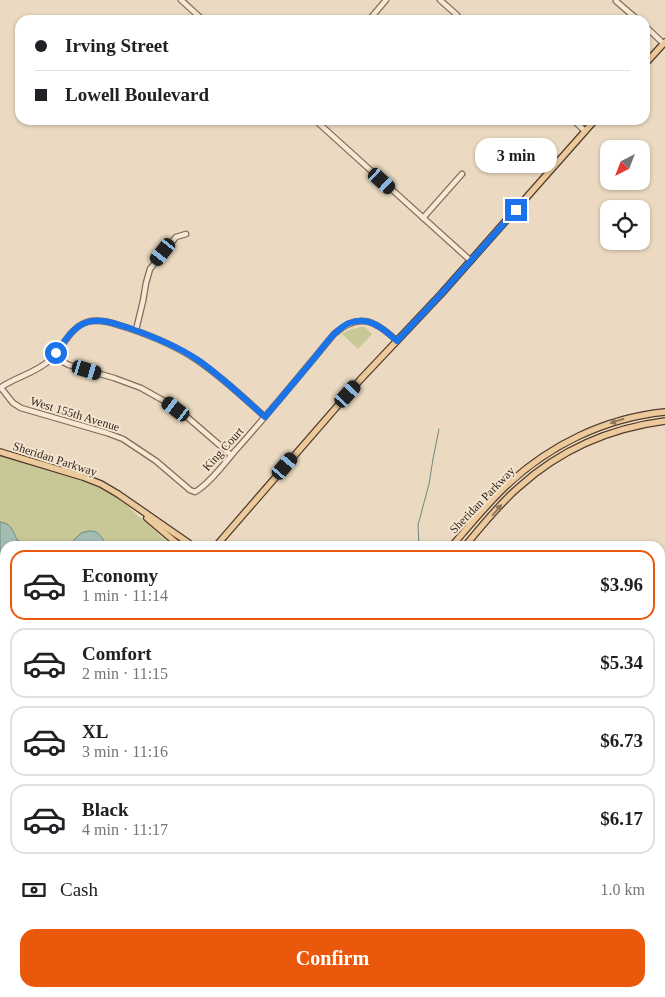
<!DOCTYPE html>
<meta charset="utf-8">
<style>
body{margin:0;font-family:"Times New Roman",serif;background:#f2f2f2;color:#202124;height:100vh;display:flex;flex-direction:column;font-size:19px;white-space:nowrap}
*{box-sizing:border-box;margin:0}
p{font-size:16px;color:#757577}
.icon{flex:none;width:28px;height:28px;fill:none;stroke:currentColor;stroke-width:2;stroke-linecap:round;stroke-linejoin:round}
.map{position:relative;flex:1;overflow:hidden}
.drawer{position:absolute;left:0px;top:541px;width:665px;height:456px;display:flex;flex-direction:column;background:#fff;border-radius:15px 15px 0 0;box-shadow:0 1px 4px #0004}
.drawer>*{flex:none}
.hud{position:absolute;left:15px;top:15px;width:635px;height:110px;border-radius:15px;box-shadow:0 1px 4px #0004;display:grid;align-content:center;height:110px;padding:0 20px;background:#fff}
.needle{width:32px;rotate:222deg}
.fabs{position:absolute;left:600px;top:140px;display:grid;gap:10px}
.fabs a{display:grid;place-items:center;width:50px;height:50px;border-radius:10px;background:#fff;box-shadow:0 1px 4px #0004;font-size:25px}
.end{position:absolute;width:22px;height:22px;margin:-11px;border:6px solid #1a73e8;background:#fff;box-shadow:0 0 0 2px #fff}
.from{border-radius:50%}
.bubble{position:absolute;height:35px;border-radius:15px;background:#fff;box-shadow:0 1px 4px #0004;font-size:16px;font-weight:700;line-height:35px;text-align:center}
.car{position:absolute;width:15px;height:30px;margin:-15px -8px;border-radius:6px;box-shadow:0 0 4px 1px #0007;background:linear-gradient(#222 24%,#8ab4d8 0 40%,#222 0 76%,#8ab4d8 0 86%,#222 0)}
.hud b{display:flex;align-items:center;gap:18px;height:48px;font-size:19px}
.hud b+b{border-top:1px solid #e0e0e0}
.hud i{width:12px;height:12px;background:#202124}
ul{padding:9px 0 0;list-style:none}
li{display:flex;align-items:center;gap:15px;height:70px;margin:0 10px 8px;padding:0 10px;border:2px solid #e0e0e0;border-radius:15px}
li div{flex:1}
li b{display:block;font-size:19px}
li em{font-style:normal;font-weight:700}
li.current{border-color:#ea580c}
li>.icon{width:45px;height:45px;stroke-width:1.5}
.pay{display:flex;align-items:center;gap:12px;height:55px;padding:0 20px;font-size:19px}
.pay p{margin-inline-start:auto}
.cta{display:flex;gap:10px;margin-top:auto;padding:10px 20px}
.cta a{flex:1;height:58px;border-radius:15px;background:#ea580c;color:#fff;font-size:20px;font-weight:700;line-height:58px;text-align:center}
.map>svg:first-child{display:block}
</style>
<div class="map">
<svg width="665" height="997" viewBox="0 0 665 997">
<rect width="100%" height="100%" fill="#ebdac1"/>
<g fill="#c8c896">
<polygon points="360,327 365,327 372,334 358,349 342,334 349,330"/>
<polygon points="0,456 73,478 101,487 116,496 172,546 5,546 5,662 0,659"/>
<polygon points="665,740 665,984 660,981 660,746"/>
</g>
<g fill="#a4bdb3" stroke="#6b8b7f">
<path d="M0,522C11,523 13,531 17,540L32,546H5V598H0Z"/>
<path d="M89,531C102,531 100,539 109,546H68L81,533Z"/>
</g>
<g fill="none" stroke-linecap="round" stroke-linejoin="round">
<g stroke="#6b8b7f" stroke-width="1">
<polyline points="419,546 418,525 429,484 433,459 439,429"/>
<polyline points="0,835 5,836"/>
<polyline points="660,937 665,943"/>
</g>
<defs>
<g id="minor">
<polyline points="181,0 203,20"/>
<polyline points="440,0 457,15"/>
<polyline points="616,1 638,20"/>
<polyline points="290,19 291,20"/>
<polyline points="369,20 386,0"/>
<polyline points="645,26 664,44"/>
<polyline points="315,120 471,261"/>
<polyline points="573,120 585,131"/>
<polyline points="423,218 462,174"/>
<polyline points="136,330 143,301 146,283 150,269 176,237 186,234"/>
<polyline points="53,357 69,365 114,378 141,388 166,402 186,416 231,455"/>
<path d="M0,388C15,377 36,373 50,360C63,348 69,328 87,322C100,318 116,324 128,328C152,336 176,346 197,360C222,377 243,397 265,417"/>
<path d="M1,388L13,403L21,408L107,433L123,439L156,461L190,490L195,492C209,484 224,464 235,451C269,413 302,373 334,334C359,312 375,320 397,341"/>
<polyline points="0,781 5,782"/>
<polyline points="298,992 300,995 300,997"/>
<polyline points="65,997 65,992"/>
<polyline points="116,997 117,992"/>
<polyline points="177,997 179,992"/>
<polyline points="242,997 245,992"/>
</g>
<g id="major">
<polyline points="645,64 665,42"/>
<polyline points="0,452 83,477 101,484 118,494 193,546"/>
<polyline points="147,518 180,546"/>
<polyline points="216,546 360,380 442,293 595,120"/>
<path d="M452,546C469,526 486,505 505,487C549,445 605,418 665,412"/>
<path d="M465,546C482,526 499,504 519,487C560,450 611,428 665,421"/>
<polyline points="14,997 14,992"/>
<polyline points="24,997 24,992"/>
</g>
<g id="highway">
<polyline points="0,682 5,685"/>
<polyline points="0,697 5,699"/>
<polyline points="609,992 618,997"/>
<polyline points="639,992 649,997"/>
</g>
</defs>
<use href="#minor" stroke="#836b5a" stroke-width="7"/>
<use href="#major" stroke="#513a2e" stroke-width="8"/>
<use href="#highway" stroke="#513a2e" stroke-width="9"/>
<use href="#minor" stroke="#f6e8d4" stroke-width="4.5"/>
<use href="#major" stroke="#ecca9b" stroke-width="5.5"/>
<use href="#highway" stroke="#d68f56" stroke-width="6"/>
</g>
<defs><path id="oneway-solid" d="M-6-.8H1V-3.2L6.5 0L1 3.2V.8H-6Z" transform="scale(1.25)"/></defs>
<g fill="#90785c">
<use href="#oneway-solid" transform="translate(617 421) rotate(163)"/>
<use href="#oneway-solid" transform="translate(497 510) rotate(-49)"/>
</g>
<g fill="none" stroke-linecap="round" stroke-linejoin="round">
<path stroke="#1a73e8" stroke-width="6" d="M56,353C64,342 73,326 88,322C101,318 116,324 129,328C152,336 177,346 198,360C222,377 243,397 265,417C281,398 296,380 312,361C323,348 334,330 349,323C368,315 384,329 397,341L442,293L516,210"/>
</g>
<g text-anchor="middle" stroke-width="4" stroke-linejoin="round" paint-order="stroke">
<g font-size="12" fill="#34261d" stroke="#f3e5d0">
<text transform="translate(75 414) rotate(17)" y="4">West 155th Avenue</text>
<text transform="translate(223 449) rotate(-48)" y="4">King Court</text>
<text transform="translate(55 459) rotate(18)" y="4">Sheridan Parkway</text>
<text transform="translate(482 500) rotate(-46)" y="4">Sheridan Parkway</text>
</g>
</g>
</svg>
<div class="fabs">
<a><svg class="needle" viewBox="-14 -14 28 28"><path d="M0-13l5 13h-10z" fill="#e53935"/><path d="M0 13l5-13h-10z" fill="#757577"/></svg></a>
<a><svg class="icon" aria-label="locate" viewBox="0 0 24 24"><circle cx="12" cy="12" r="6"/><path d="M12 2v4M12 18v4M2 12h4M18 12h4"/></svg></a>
</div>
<i class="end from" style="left:56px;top:353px"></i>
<i class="end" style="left:516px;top:210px"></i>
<div class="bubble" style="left:475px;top:138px;width:82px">3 min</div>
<i class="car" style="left:382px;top:181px;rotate:132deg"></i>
<i class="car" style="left:163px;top:252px;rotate:218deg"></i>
<i class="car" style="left:87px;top:370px;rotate:107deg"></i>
<i class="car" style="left:348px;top:394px;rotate:42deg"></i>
<i class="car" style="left:176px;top:409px;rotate:307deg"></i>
<i class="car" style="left:285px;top:466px;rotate:40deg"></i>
<div class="hud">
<b><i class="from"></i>Irving Street</b>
<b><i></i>Lowell Boulevard</b>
</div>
<section class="drawer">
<ul>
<li class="current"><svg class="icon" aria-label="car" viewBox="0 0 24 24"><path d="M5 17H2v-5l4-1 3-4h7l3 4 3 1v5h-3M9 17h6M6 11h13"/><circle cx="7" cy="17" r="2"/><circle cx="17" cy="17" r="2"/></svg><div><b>Economy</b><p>1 min · 11:14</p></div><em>$3.96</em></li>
<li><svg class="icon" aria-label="car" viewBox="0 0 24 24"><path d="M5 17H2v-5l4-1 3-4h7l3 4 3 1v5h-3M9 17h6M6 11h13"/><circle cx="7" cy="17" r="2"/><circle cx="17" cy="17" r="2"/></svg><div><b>Comfort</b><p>2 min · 11:15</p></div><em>$5.34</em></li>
<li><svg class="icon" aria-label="car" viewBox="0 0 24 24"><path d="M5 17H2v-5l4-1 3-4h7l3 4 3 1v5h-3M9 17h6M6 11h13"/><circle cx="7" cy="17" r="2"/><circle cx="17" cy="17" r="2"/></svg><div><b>XL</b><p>3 min · 11:16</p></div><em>$6.73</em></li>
<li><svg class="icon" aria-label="car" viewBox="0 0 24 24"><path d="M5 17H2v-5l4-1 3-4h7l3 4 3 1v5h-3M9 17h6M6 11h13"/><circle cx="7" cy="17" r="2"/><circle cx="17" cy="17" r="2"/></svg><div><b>Black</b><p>4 min · 11:17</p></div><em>$6.17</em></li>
</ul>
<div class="pay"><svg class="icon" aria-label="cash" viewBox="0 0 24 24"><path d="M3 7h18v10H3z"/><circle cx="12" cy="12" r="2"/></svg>Cash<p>1.0 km</p></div>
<div class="cta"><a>Confirm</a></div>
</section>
</div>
